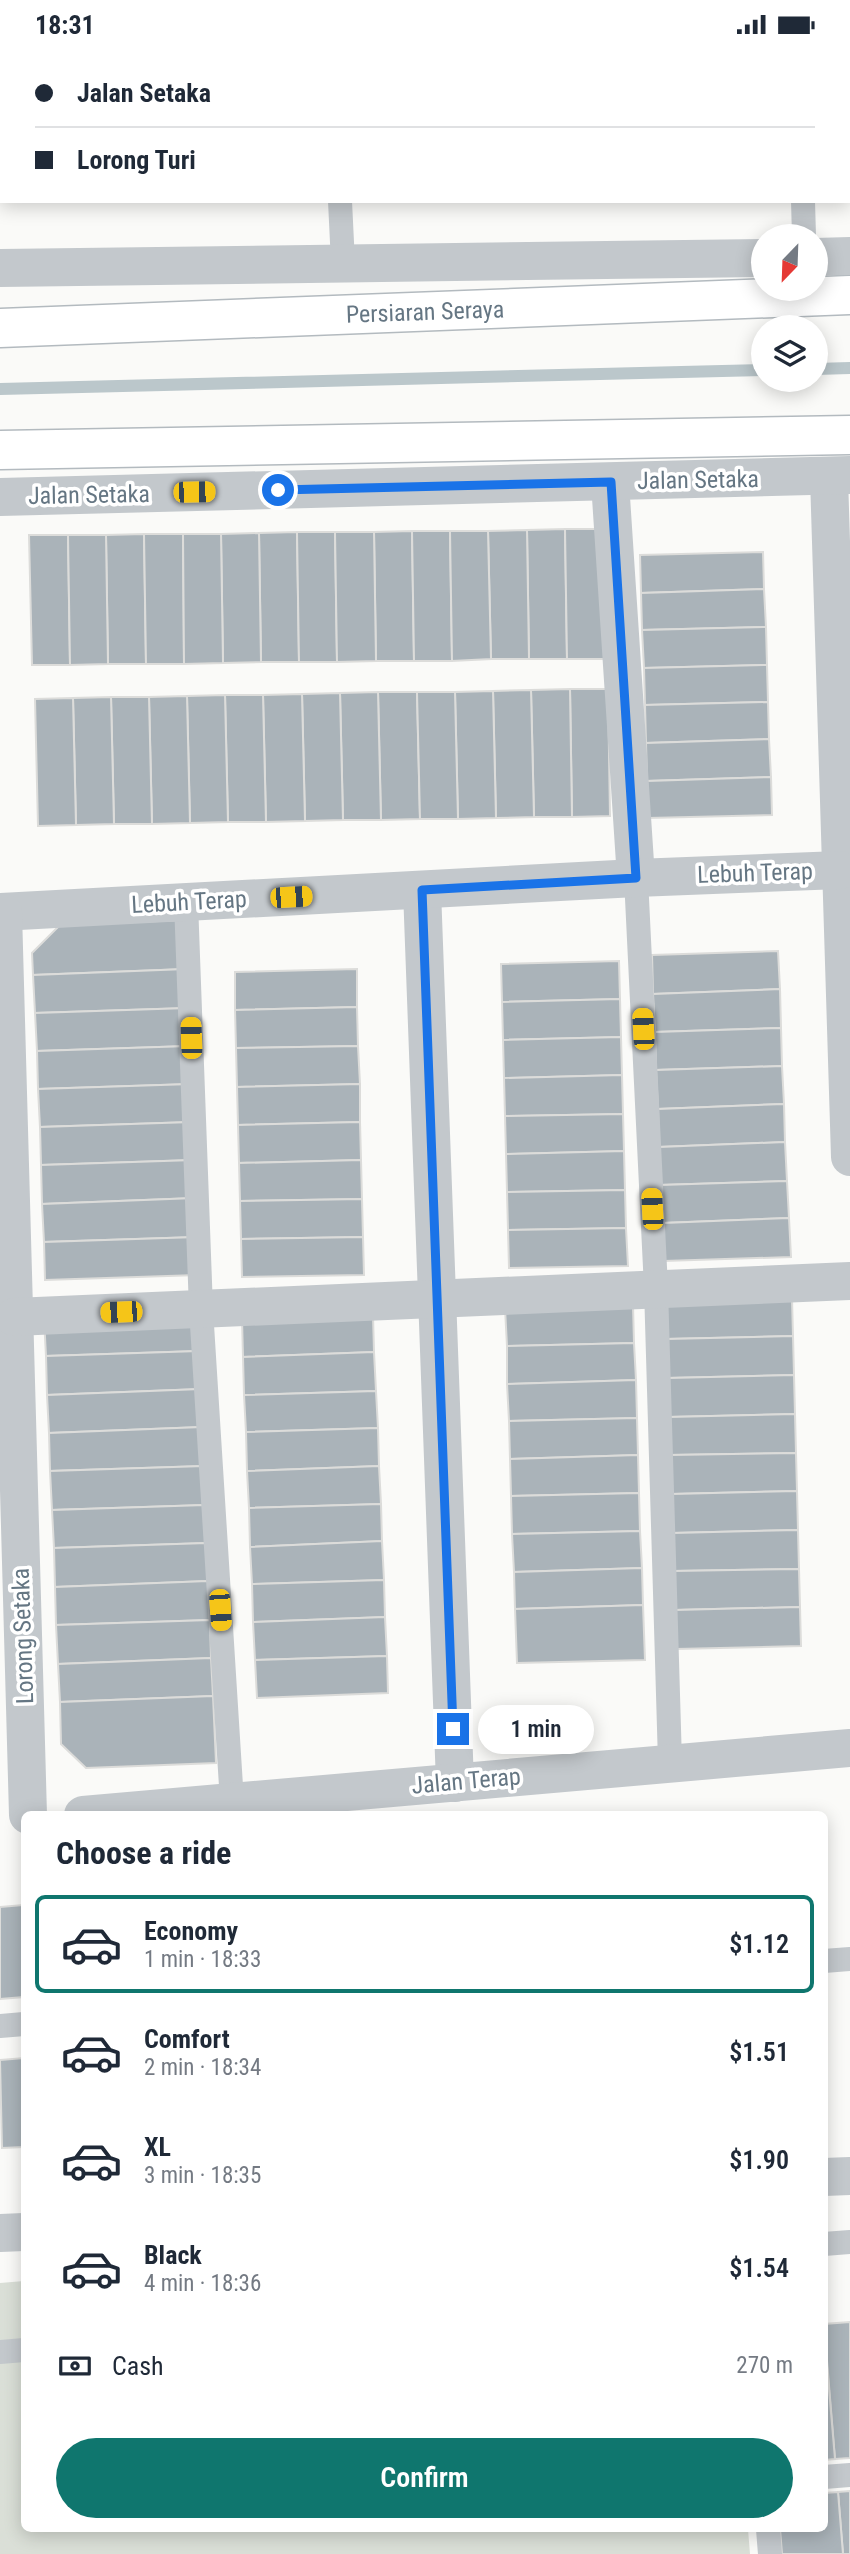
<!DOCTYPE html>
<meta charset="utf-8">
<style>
body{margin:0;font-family:"Roboto Condensed",sans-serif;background:#f6f6f7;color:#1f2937;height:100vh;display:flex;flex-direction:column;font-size:26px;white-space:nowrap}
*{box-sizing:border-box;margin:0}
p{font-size:23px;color:#747a83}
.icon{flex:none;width:38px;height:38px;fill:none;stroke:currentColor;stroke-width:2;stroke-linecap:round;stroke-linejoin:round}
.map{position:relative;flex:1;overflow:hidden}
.sheet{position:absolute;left:21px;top:1762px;width:807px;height:721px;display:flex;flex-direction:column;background:#fff;border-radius:10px;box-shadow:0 4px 18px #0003}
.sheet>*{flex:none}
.banner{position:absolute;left:0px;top:0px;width:850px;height:154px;box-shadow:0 4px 18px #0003;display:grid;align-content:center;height:154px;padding:0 35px;background:#fff}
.needle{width:46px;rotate:203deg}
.controls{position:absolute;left:751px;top:175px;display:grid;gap:14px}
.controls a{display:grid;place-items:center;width:77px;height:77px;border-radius:50%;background:#fff;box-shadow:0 4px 18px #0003;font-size:35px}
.end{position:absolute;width:32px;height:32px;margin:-16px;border:9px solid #1a73e8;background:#fff;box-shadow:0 0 0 4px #fff}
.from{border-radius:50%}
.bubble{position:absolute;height:49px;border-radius:24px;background:#fff;box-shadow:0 4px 18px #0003;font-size:23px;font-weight:600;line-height:49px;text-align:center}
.car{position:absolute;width:21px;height:42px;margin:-21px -10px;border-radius:9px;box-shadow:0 0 5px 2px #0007;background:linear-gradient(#f5c518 24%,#345 0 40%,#f5c518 0 76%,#345 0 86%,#f5c518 0)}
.banner b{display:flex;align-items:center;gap:24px;height:66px;font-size:26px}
.banner b+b{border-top:2px solid #e0e1e3}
.banner i{width:18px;height:18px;background:#1f2937}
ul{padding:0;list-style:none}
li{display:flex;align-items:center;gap:21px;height:98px;margin:0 14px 10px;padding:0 21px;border:4px solid transparent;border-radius:10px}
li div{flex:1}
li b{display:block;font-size:26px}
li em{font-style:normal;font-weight:600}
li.on{border-color:#0f766e}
li>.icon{width:63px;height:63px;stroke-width:1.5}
h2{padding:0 35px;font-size:32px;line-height:84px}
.pay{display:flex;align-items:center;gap:18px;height:77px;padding:0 35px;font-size:26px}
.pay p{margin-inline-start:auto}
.action{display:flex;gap:14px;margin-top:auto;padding:14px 35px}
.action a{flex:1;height:80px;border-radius:42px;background:#0f766e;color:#fff;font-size:28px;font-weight:600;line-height:80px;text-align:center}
.status{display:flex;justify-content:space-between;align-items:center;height:49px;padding:0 35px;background:#fff;direction:ltr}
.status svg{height:19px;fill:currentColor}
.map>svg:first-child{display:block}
</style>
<div class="status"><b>18:31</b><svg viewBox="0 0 49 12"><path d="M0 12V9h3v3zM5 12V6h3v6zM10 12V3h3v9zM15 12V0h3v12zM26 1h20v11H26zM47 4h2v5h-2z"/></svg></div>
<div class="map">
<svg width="850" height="2505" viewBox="0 0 850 2505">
<rect width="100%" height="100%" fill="#fafaf8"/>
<polygon fill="#dadfd7" points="24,2232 24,2480 748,2480 750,2505 0,2505 0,2234"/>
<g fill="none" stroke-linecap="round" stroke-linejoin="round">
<g stroke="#bbc7cb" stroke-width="12">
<polyline points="816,320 850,319"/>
<polyline points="0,340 763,321"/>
</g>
</g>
<g fill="#aab3b9" stroke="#dcdcda" stroke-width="2">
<polygon points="0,41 2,41 0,141"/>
<polygon points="565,480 567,610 529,610 527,481"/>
<polygon points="565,480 603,480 605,610 567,610"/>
<polygon points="527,481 529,610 491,610 488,482"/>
<polygon points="412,482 414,612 376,612 374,483"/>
<polygon points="412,482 450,482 452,612 414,612"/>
<polygon points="450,482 488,482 491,610 452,612"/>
<polygon points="297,483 299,613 261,613 259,484"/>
<polygon points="297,483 335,483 337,613 299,613"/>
<polygon points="335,483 374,483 376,612 337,613"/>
<polygon points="259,484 261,613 223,614 221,485"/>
<polygon points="144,485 146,615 108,615 106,486"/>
<polygon points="144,485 183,485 184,615 146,615"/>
<polygon points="183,485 221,485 223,614 184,615"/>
<polygon points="29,486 68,486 70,616 32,616"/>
<polygon points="68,486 106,486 108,615 70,616"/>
<polygon points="763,503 764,540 641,544 640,506"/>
<polygon points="764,540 766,578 642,581 641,544"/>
<polygon points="766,578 767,616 644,619 642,581"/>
<polygon points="767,616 768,653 645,656 644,619"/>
<polygon points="570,640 608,640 610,767 572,768"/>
<polygon points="570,640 572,768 534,768 531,641"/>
<polygon points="531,641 534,768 496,769 493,642"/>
<polygon points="493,642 496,769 458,770 455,643"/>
<polygon points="378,643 417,643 420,770 381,771"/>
<polygon points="378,643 381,771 343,771 340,644"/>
<polygon points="417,643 455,643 458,770 420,770"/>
<polygon points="340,644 343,771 305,772 302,645"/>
<polygon points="302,645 305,772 266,773 263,646"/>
<polygon points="225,646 263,646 266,773 228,773"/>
<polygon points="225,646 228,773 190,774 187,647"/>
<polygon points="187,647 190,774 152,775 149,648"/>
<polygon points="111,648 149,648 152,775 114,775"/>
<polygon points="111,648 114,775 76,776 73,649"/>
<polygon points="73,649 76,776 38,777 35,650"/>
<polygon points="768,653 769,690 646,694 645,656"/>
<polygon points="769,690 771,728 647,732 646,694"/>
<polygon points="771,728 772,766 648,769 647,732"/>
<polygon points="184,871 186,920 33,926 32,904 60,876"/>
<polygon points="778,902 780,940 653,945 652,906"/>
<polygon points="619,912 620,950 502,953 501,915"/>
<polygon points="186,920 188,959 35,964 33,926"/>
<polygon points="357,920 357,958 235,961 235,923"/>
<polygon points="780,940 781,979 655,983 653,945"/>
<polygon points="620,950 621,988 503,991 502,953"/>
<polygon points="357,958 358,997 236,999 235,961"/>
<polygon points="188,959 189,997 37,1002 35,964"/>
<polygon points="781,979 782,1017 656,1021 655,983"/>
<polygon points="621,988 622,1026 504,1029 503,991"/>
<polygon points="189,997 191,1035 38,1040 37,1002"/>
<polygon points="358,997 360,1035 237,1038 236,999"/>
<polygon points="782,1017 784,1055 658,1060 656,1021"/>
<polygon points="622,1026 623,1065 505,1067 504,1029"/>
<polygon points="191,1035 192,1073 40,1078 38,1040"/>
<polygon points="360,1035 360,1073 238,1076 237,1038"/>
<polygon points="784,1055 785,1093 659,1098 658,1060"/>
<polygon points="623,1065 624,1102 506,1105 505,1067"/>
<polygon points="192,1073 194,1111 41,1116 40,1078"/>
<polygon points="360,1073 361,1111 239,1114 238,1076"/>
<polygon points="785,1093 787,1132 660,1136 659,1098"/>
<polygon points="624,1102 625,1141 507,1143 506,1105"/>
<polygon points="194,1111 195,1149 42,1155 41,1116"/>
<polygon points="361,1111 362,1150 240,1152 239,1114"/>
<polygon points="787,1132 789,1169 663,1174 660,1136"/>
<polygon points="625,1141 626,1179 508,1181 507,1143"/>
<polygon points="195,1149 197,1188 44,1193 42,1155"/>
<polygon points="362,1150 363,1188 241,1190 240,1152"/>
<polygon points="789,1169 791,1208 664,1212 663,1174"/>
<polygon points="626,1179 628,1217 509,1219 508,1181"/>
<polygon points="197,1188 198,1226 45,1231 44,1193"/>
<polygon points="363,1188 364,1226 242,1228 241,1190"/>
<polygon points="792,1249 793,1287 667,1290 666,1251"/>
<polygon points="633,1256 634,1294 507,1297 505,1259"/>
<polygon points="197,1263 199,1302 46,1307 44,1269"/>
<polygon points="373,1266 374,1303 243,1308 242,1270"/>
<polygon points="793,1287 794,1326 668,1329 667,1290"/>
<polygon points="634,1294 636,1331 507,1335 507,1297"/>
<polygon points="199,1302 201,1340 47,1346 46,1307"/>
<polygon points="374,1303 376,1342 244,1346 243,1308"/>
<polygon points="794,1326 795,1365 669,1368 668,1329"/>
<polygon points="636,1331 637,1369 509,1372 507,1335"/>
<polygon points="201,1340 202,1378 49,1384 47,1346"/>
<polygon points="376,1342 378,1379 246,1383 244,1346"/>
<polygon points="795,1365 796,1404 670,1406 669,1368"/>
<polygon points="637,1369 638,1406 510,1410 509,1372"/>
<polygon points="202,1378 204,1417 50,1422 49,1384"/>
<polygon points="378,1379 379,1417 247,1422 246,1383"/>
<polygon points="796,1404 797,1442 672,1445 670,1406"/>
<polygon points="638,1406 639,1444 511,1447 510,1410"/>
<polygon points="204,1417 205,1456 52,1461 50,1422"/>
<polygon points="379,1417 381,1455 249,1459 247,1422"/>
<polygon points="797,1442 798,1481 673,1484 672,1445"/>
<polygon points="639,1444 640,1482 512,1485 511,1447"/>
<polygon points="381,1455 382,1492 250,1498 249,1459"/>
<polygon points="205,1456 207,1494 54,1499 52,1461"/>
<polygon points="798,1481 799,1520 674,1522 673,1484"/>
<polygon points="640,1482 642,1519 514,1523 512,1485"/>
<polygon points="382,1492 384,1531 252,1535 250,1498"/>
<polygon points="207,1494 208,1532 55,1538 54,1499"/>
<polygon points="642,1519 643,1556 515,1560 514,1523"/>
<polygon points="799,1520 800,1558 675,1561 674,1522"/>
<polygon points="384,1531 385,1568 253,1573 252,1535"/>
<polygon points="208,1532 210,1571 56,1576 55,1538"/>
<polygon points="643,1556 645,1611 517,1614 515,1560"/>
<polygon points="800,1558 801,1597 676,1600 675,1561"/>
<polygon points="385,1568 387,1607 255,1611 253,1573"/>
<polygon points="210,1571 211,1609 58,1615 56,1576"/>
<polygon points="387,1607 388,1644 257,1649 255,1611"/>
<polygon points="211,1609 213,1647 60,1653 58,1615"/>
<polygon points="213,1647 216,1714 86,1719 61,1695 60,1653"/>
<polygon points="23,1856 24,1948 0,1950 0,1858"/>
<polygon points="24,2009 24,2098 2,2099 0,2011"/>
<polygon points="850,2273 850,2409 835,2410 824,2275"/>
<polygon points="824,2282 835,2410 824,2411"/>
<polygon points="850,2442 850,2505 843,2505 838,2443"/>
<polygon points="838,2443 843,2505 782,2505 780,2480 824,2480 824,2444"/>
</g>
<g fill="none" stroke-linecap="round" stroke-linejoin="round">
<defs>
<g id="secondary">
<polyline points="0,279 850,246"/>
<polyline points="0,401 850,386"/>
</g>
</defs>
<use href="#secondary" stroke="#b3babf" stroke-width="41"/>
<g stroke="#c3c8cc" stroke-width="24">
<polyline points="331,0 331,2"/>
<polyline points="800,0 800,2"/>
<polyline points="125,2 173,0"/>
<polyline points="0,6 2,6"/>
<polyline points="340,152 343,214"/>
<polyline points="803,152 804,187"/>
<polyline points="636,829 656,1239 670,1713"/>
<polyline points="186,853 201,1260 232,1753"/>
<polyline points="824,1912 850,1910"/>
<polyline points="0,1977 24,1975"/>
<polyline points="824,2195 850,2193"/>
<polyline points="0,2303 24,2301"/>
<polyline points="824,2428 850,2426"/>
<polyline points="768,2480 770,2505"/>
</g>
<g stroke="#c3c8cc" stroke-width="38">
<polyline points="816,208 850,207"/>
<polyline points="0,219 763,209"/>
<polyline points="829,428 850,1108"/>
<polyline points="610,433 636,829"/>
<polyline points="0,448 850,426"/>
<polyline points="422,841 455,1734"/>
<polyline points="0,863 636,829 840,821"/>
<polyline points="3,863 28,1766"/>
<polyline points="14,1268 850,1232"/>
<polyline points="83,1766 850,1699"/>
<polyline points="824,2128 850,2127"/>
<polyline points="0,2184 24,2183"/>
</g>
<use href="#secondary" stroke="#fff" stroke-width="38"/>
</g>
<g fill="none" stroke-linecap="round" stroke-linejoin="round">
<polyline stroke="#1a73e8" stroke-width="9" points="278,441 611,433 636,829 422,841 453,1680"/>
</g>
<g text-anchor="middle" stroke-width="7" stroke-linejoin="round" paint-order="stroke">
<g font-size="24" fill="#657683" stroke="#fff">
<text transform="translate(425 263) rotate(-2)" y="8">Persiaran Seraya</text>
<text transform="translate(698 431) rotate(-1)" y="8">Jalan Setaka</text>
<text transform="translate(89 446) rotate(-1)" y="8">Jalan Setaka</text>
<text transform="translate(755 824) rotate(-2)" y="8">Lebuh Terap</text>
<text transform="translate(189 853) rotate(-3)" y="8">Lebuh Terap</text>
<text transform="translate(23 1587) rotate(-92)" y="8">Lorong Setaka</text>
<text transform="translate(466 1732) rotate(-5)" y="8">Jalan Terap</text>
</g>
</g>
</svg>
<div class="controls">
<a><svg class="needle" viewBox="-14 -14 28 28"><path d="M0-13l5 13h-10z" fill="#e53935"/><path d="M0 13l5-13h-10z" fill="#747a83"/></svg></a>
<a><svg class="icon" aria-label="layers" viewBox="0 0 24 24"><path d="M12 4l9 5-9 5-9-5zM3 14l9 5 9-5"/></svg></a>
</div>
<i class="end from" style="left:278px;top:441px"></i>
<i class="end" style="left:453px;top:1680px"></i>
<div class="bubble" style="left:478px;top:1656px;width:116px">1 min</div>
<i class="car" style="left:194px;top:443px;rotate:89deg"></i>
<i class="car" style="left:291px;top:848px;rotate:87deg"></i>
<i class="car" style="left:643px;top:980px;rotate:357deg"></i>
<i class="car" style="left:191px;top:989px;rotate:358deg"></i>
<i class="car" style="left:652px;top:1160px;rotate:357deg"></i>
<i class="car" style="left:121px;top:1263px;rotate:268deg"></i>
<i class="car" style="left:220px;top:1561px;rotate:176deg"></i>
<div class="banner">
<b><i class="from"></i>Jalan Setaka</b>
<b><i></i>Lorong Turi</b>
</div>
<section class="sheet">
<h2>Choose a ride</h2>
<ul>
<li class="on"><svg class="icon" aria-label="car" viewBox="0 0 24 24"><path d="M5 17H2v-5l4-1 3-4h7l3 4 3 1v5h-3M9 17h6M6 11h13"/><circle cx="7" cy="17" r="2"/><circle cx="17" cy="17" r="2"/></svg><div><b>Economy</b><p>1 min · 18:33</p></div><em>$1.12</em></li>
<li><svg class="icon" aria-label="car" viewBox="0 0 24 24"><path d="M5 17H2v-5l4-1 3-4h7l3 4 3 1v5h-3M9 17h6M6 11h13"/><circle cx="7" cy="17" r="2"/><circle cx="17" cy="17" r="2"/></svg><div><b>Comfort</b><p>2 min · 18:34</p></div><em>$1.51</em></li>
<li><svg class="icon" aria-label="car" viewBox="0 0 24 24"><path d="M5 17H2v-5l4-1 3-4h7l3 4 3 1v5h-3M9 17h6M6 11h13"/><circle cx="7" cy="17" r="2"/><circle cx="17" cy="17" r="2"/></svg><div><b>XL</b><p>3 min · 18:35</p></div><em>$1.90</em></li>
<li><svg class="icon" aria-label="car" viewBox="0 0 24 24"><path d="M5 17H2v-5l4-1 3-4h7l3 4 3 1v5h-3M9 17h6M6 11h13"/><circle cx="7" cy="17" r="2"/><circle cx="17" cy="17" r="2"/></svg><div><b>Black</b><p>4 min · 18:36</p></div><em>$1.54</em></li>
</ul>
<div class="pay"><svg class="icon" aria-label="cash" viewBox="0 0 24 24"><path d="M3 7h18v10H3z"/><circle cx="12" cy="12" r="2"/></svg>Cash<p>270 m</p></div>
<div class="action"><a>Confirm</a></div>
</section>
</div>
